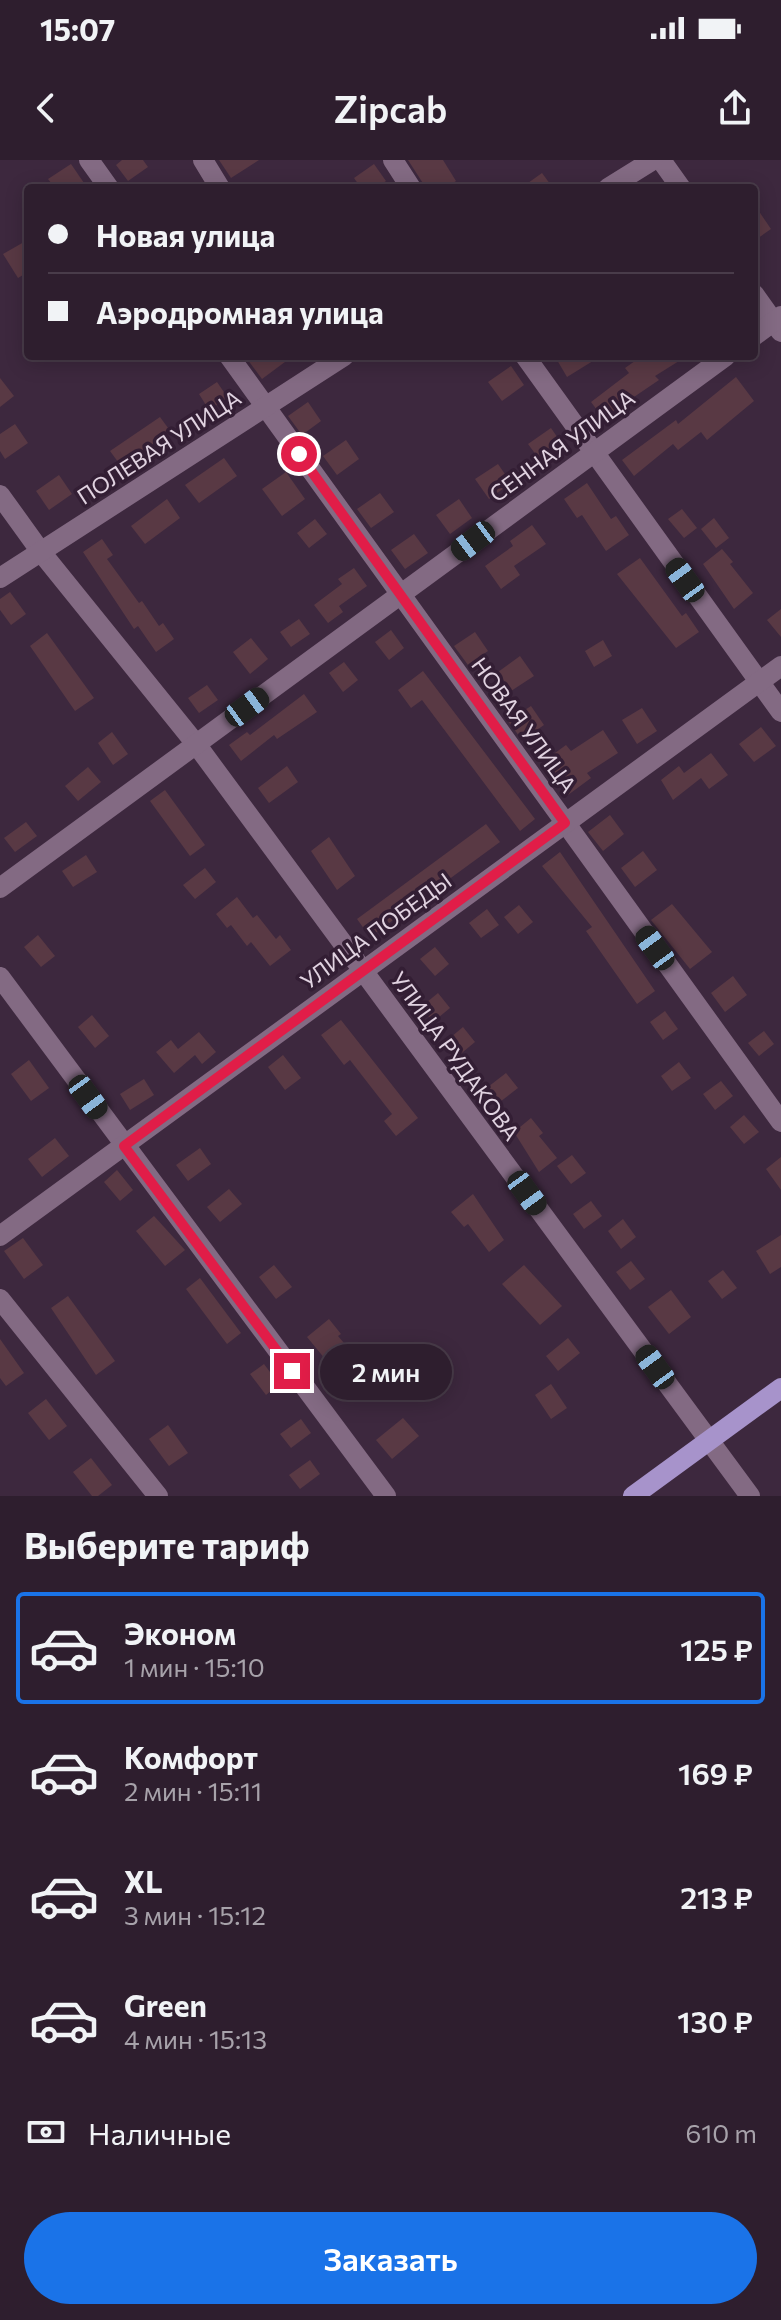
<!DOCTYPE html>
<html lang="ru">
<meta charset="utf-8">
<style>
body{margin:0;font-family:Commissioner,sans-serif;background:#362736;color:#f1f3f6;height:100vh;display:flex;flex-direction:column;font-size:30px;white-space:nowrap}
*{box-sizing:border-box;margin:0}
p{font-size:26px;color:#a7a2aa}
.icon{flex:none;width:44px;height:44px;fill:none;stroke:currentColor;stroke-width:2;stroke-linecap:round;stroke-linejoin:round}
.map{position:relative;height:1336px;overflow:hidden}
.details{display:flex;flex-direction:column;background:#2e1e2e;flex:1}
.details>*{flex:none}
.guide{position:absolute;left:24px;top:24px;width:734px;height:176px;border-radius:8px;box-shadow:0 4px 20px #0003,0 0 0 2px #493c4a;display:grid;align-content:center;height:176px;padding:0 24px;background:#2e1e2e}
.end{position:absolute;width:36px;height:36px;margin:-18px;border:10px solid #e11d48;background:#fff;box-shadow:0 0 0 4px #fff}
.from{border-radius:50%}
.bubble{position:absolute;height:56px;border-radius:28px;background:#2e1e2e;box-shadow:0 4px 20px #0003,0 0 0 2px #493c4a;font-size:26px;font-weight:600;line-height:56px;text-align:center}
.car{position:absolute;width:24px;height:48px;margin:-24px -12px;border-radius:10px;box-shadow:0 0 6px 2px #0007;background:linear-gradient(#222 24%,#8ab4d8 0 40%,#222 0 76%,#8ab4d8 0 86%,#222 0)}
.guide b{display:flex;align-items:center;gap:28px;height:76px;font-size:30px}
.guide b+b{border-top:2px solid #493c4a}
.guide i{width:20px;height:20px;background:#f1f3f6}
ul{padding:0;list-style:none}
li{display:flex;align-items:center;gap:24px;height:112px;margin:0 16px 12px;padding:0 8px;border:4px solid transparent;border-radius:8px}
li div{flex:1}
li b{display:block;font-size:30px}
li em{font-style:normal;font-weight:600}
li.current{border-color:#1a73e8}
li>.icon{width:72px;height:72px;stroke-width:1.5}
h2{padding:0 24px;font-size:36px;line-height:96px}
.pay{display:flex;align-items:center;gap:20px;height:88px;padding:0 24px;font-size:30px}
.pay p{margin-inline-start:auto}
.primary-button{display:flex;gap:16px;margin-top:auto;padding:16px 24px}
.primary-button a{flex:1;height:92px;border-radius:48px;background:#1a73e8;color:#fff;font-size:32px;font-weight:600;line-height:92px;text-align:center}
.status{display:flex;justify-content:space-between;align-items:center;height:56px;padding:0 40px;background:#2e1e2e;direction:ltr}
.status svg{height:22px;fill:currentColor}
header{display:flex;justify-content:space-between;align-items:center;height:104px;padding:0 24px;background:#2e1e2e;font-size:36px;font-weight:600}
.map>svg:first-child{display:block}
</style>
<div class="status"><b>15:07</b><svg viewBox="0 0 49 12"><path d="M0 12V9h3v3zM5 12V6h3v6zM10 12V3h3v9zM15 12V0h3v12zM26 1h20v11H26zM47 4h2v5h-2z"/></svg></div>
<header><svg class="icon" aria-label="back" viewBox="0 0 24 24"><path d="M15 5l-7 7 7 7"/></svg>Zipcab<svg class="icon" aria-label="share" viewBox="0 0 24 24"><path d="M12 15V3M7 8l5-5 5 5M5 13v7h14v-7"/></svg></header>
<div class="map">
<svg width="781" height="1336" viewBox="0 0 781 1336">
<rect width="100%" height="100%" fill="#3d283e"/>
<g fill="#593944">
<polygon points="122,0 143,0 148,7 128,21 116,5"/>
<polygon points="219,0 259,0 231,18"/>
<polygon points="408,0 443,0 456,21 446,28 426,28"/>
<polygon points="71,4 84,23 76,28 55,28 48,19"/>
<polygon points="374,4 386,21 376,28 361,28 354,18"/>
<polygon points="542,13 553,28 521,28"/>
<polygon points="754,44 771,69 754,81"/>
<polygon points="24,82 28,89 28,112 18,118 3,94"/>
<polygon points="245,196 293,196 262,219"/>
<polygon points="563,196 601,196 567,217 557,200"/>
<polygon points="642,196 687,196 655,216 659,220 603,258 591,242 629,213 625,208"/>
<polygon points="511,206 524,225 502,241 488,222"/>
<polygon points="736,217 754,241 707,280 701,272 678,290 673,284 634,316 622,300 676,260 678,264"/>
<polygon points="0,218 14,236 0,247"/>
<polygon points="217,222 228,238 209,250 199,234"/>
<polygon points="308,242 321,261 302,275 288,256"/>
<polygon points="160,257 171,272 121,306 110,291"/>
<polygon points="15,264 28,283 5,299 0,291 0,274"/>
<polygon points="551,268 564,287 542,303 528,284"/>
<polygon points="346,280 359,299 337,315 323,296"/>
<polygon points="224,298 237,316 199,343 185,325"/>
<polygon points="498,304 511,323 489,339 475,319"/>
<polygon points="286,312 305,339 282,356 262,329"/>
<polygon points="59,315 72,334 49,350 36,331"/>
<polygon points="587,323 611,359 616,356 629,375 606,391 582,355 577,358 564,339"/>
<polygon points="380,333 394,352 371,368 357,349"/>
<polygon points="167,339 180,358 145,384 131,366"/>
<polygon points="459,339 472,358 450,374 436,355"/>
<polygon points="682,349 697,368 684,378 668,359"/>
<polygon points="714,358 729,378 716,388 701,369"/>
<polygon points="315,359 327,374 309,388 297,373"/>
<polygon points="532,365 546,384 514,406 520,415 501,429 485,406 513,386 510,381"/>
<polygon points="414,374 428,393 405,409 391,390"/>
<polygon points="102,379 113,395 107,399 139,443 142,441 159,466 163,463 174,479 156,492 138,466 134,469 83,392"/>
<polygon points="722,389 733,402 730,404 753,433 734,449 703,404"/>
<polygon points="640,398 682,456 686,453 699,472 676,488 617,414"/>
<polygon points="354,408 367,426 339,446 343,452 328,463 314,445 342,424 338,419"/>
<polygon points="10,432 26,454 11,465 0,450 0,439"/>
<polygon points="781,449 781,477 767,460"/>
<polygon points="299,459 310,474 291,487 280,472"/>
<polygon points="391,470 404,488 389,500 375,482"/>
<polygon points="475,472 488,491 468,505 454,486"/>
<polygon points="47,473 94,538 75,551 30,486"/>
<polygon points="251,478 268,499 250,514 233,492"/>
<polygon points="603,480 612,496 594,507 585,491"/>
<polygon points="520,496 534,516 511,531 498,512"/>
<polygon points="344,502 358,520 343,532 329,513"/>
<polygon points="423,511 535,659 520,671 422,540 411,548 398,530"/>
<polygon points="207,525 218,540 199,553 188,538"/>
<polygon points="304,534 317,552 277,579 274,575 241,601 229,585 247,572 250,575"/>
<polygon points="531,546 544,565 522,580 508,561"/>
<polygon points="642,548 657,571 637,584 622,560"/>
<polygon points="761,567 776,586 754,602 739,584"/>
<polygon points="603,570 618,593 587,613 591,618 568,635 544,601 566,585 571,591"/>
<polygon points="112,572 128,594 113,605 98,583"/>
<polygon points="711,593 728,615 709,629 701,618 673,640 661,620 679,606 684,613"/>
<polygon points="287,606 298,622 269,643 258,628"/>
<polygon points="88,607 101,622 78,641 65,626"/>
<polygon points="165,630 205,685 190,696 150,641"/>
<polygon points="610,655 624,674 603,691 588,672"/>
<polygon points="26,662 37,676 15,692 4,678"/>
<polygon points="486,664 500,682 370,777 357,759"/>
<polygon points="329,677 355,716 337,730 311,691"/>
<polygon points="643,691 657,710 635,727 621,708"/>
<polygon points="560,692 655,831 637,844 586,771 592,767 542,706"/>
<polygon points="86,695 97,712 73,727 62,711"/>
<polygon points="205,708 216,722 195,739 183,725"/>
<polygon points="237,737 253,758 257,755 276,779 280,775 291,790 270,806 251,782 247,786 231,765 227,768 216,754"/>
<polygon points="672,744 712,792 690,809 651,760"/>
<polygon points="519,745 533,762 518,774 504,757"/>
<polygon points="487,749 499,765 481,778 469,763"/>
<polygon points="38,775 55,796 41,807 24,787"/>
<polygon points="435,787 449,804 435,816 420,799"/>
<polygon points="733,816 747,835 725,852 711,833"/>
<polygon points="438,833 450,848 433,862 421,847"/>
<polygon points="665,851 678,869 663,880 650,862"/>
<polygon points="92,855 109,876 95,888 78,867"/>
<polygon points="341,860 418,958 396,976 384,961 392,954 350,900 344,905 321,875"/>
<polygon points="463,867 475,882 457,897 445,882"/>
<polygon points="764,871 774,884 759,896 748,883"/>
<polygon points="199,872 216,892 202,904 195,895 174,913 156,892 171,880 178,889"/>
<polygon points="283,895 301,918 285,930 268,907"/>
<polygon points="29,900 49,928 31,941 11,914"/>
<polygon points="679,902 691,918 672,931 661,916"/>
<polygon points="506,913 518,928 496,945 484,930"/>
<polygon points="144,919 154,935 130,950 120,934"/>
<polygon points="721,921 733,936 715,950 703,934"/>
<polygon points="744,955 759,972 744,984 730,967"/>
<polygon points="531,958 543,973 539,976 557,998 539,1012 514,972"/>
<polygon points="55,978 69,996 42,1017 28,999"/>
<polygon points="200,988 211,1004 188,1021 176,1005"/>
<polygon points="572,995 586,1013 571,1024 557,1006"/>
<polygon points="781,997 781,1030 766,1009"/>
<polygon points="117,1010 133,1030 120,1041 104,1022"/>
<polygon points="229,1029 242,1044 220,1062 207,1047"/>
<polygon points="473,1034 504,1080 489,1092 468,1064 464,1067 451,1052"/>
<polygon points="591,1041 602,1056 584,1069 573,1054"/>
<polygon points="154,1056 185,1090 165,1106 136,1071"/>
<polygon points="623,1059 636,1077 621,1089 608,1071"/>
<polygon points="781,1075 781,1107 770,1114 756,1091"/>
<polygon points="23,1078 43,1105 24,1119 4,1091"/>
<polygon points="631,1101 645,1119 630,1130 616,1112"/>
<polygon points="274,1105 292,1127 276,1139 259,1117"/>
<polygon points="524,1105 562,1146 540,1165 502,1124"/>
<polygon points="723,1110 737,1128 722,1139 708,1121"/>
<polygon points="200,1118 241,1173 227,1184 186,1129"/>
<polygon points="671,1130 691,1157 669,1174 648,1147"/>
<polygon points="68,1136 115,1201 96,1215 51,1148"/>
<polygon points="329,1159 341,1174 338,1176 378,1223 356,1242 326,1208 330,1205 307,1177"/>
<polygon points="568,1178 580,1193 558,1211 546,1196"/>
<polygon points="0,1179 24,1213 6,1226 0,1218"/>
<polygon points="264,1204 279,1224 266,1235 250,1214"/>
<polygon points="551,1224 567,1248 551,1259 535,1235"/>
<polygon points="46,1239 67,1266 49,1280 28,1253"/>
<polygon points="403,1258 419,1276 392,1299 376,1280"/>
<polygon points="301,1259 311,1273 291,1288 280,1274"/>
<polygon points="168,1265 188,1293 169,1306 149,1279"/>
<polygon points="91,1298 112,1325 98,1336 92,1336 73,1312"/>
<polygon points="310,1300 320,1314 300,1329 289,1315"/>
</g>
<g fill="none" stroke-linecap="round" stroke-linejoin="round">
<g stroke="#836a83" stroke-width="20">
<polyline points="89,0 109,28"/>
<polyline points="203,0 220,28"/>
<polyline points="393,0 411,28"/>
<polyline points="661,0 681,28"/>
<polyline points="608,28 653,0"/>
<polyline points="754,134 781,172"/>
<polyline points="754,176 781,156"/>
<polyline points="229,196 781,962"/>
<polyline points="525,196 781,552"/>
<polyline points="0,335 41,392 196,584 750,1336"/>
<polyline points="0,418 344,196"/>
<polyline points="0,728 726,196"/>
<polyline points="0,817 386,1336"/>
<polyline points="0,1076 781,506"/>
<polyline points="0,1139 158,1336"/>
</g>
<polyline stroke="#a793cb" stroke-width="20" points="633,1336 781,1228"/>
</g>
<g fill="none" stroke-linecap="round" stroke-linejoin="round">
<polyline stroke="#e11d48" stroke-width="10" points="292,1211 124,986 565,663 299,294"/>
</g>
<g text-anchor="middle" stroke-width="7" stroke-linejoin="round" paint-order="stroke">
<g font-size="22" fill="#e1d3e1" stroke="#331e34">
<text transform="translate(562 286) rotate(-36)" y="8">СЕННАЯ УЛИЦА</text>
<text transform="translate(159 287) rotate(-33)" y="8">ПОЛЕВАЯ УЛИЦА</text>
<text transform="translate(524 565) rotate(54)" y="8">НОВАЯ УЛИЦА</text>
<text transform="translate(376 771) rotate(-36)" y="8">УЛИЦА ПОБЕДЫ</text>
<text transform="translate(455 896) rotate(54)" y="8">УЛИЦА РУДАКОВА</text>
</g>
</g>
</svg>
<i class="end from" style="left:299px;top:294px"></i>
<i class="end" style="left:292px;top:1211px"></i>
<div class="bubble" style="left:320px;top:1184px;width:132px">2 мин</div>
<i class="car" style="left:473px;top:381px;rotate:233deg"></i>
<i class="car" style="left:685px;top:420px;rotate:324deg"></i>
<i class="car" style="left:247px;top:547px;rotate:54deg"></i>
<i class="car" style="left:655px;top:788px;rotate:324deg"></i>
<i class="car" style="left:88px;top:937px;rotate:144deg"></i>
<i class="car" style="left:527px;top:1033px;rotate:144deg"></i>
<i class="car" style="left:655px;top:1207px;rotate:324deg"></i>
<div class="guide">
<b><i class="from"></i>Новая улица</b>
<b><i></i>Аэродромная улица</b>
</div>
</div>
<section class="details">
<h2>Выберите тариф</h2>
<ul>
<li class="current"><svg class="icon" aria-label="car" viewBox="0 0 24 24"><path d="M5 17H2v-5l4-1 3-4h7l3 4 3 1v5h-3M9 17h6M6 11h13"/><circle cx="7" cy="17" r="2"/><circle cx="17" cy="17" r="2"/></svg><div><b>Эконом</b><p>1 мин · 15:10</p></div><em>125 ₽</em></li>
<li><svg class="icon" aria-label="car" viewBox="0 0 24 24"><path d="M5 17H2v-5l4-1 3-4h7l3 4 3 1v5h-3M9 17h6M6 11h13"/><circle cx="7" cy="17" r="2"/><circle cx="17" cy="17" r="2"/></svg><div><b>Комфорт</b><p>2 мин · 15:11</p></div><em>169 ₽</em></li>
<li><svg class="icon" aria-label="car" viewBox="0 0 24 24"><path d="M5 17H2v-5l4-1 3-4h7l3 4 3 1v5h-3M9 17h6M6 11h13"/><circle cx="7" cy="17" r="2"/><circle cx="17" cy="17" r="2"/></svg><div><b>XL</b><p>3 мин · 15:12</p></div><em>213 ₽</em></li>
<li><svg class="icon" aria-label="car" viewBox="0 0 24 24"><path d="M5 17H2v-5l4-1 3-4h7l3 4 3 1v5h-3M9 17h6M6 11h13"/><circle cx="7" cy="17" r="2"/><circle cx="17" cy="17" r="2"/></svg><div><b>Green</b><p>4 мин · 15:13</p></div><em>130 ₽</em></li>
</ul>
<div class="pay"><svg class="icon" aria-label="cash" viewBox="0 0 24 24"><path d="M3 7h18v10H3z"/><circle cx="12" cy="12" r="2"/></svg>Наличные<p>610 m</p></div>
<div class="primary-button"><a>Заказать</a></div>
</section>
